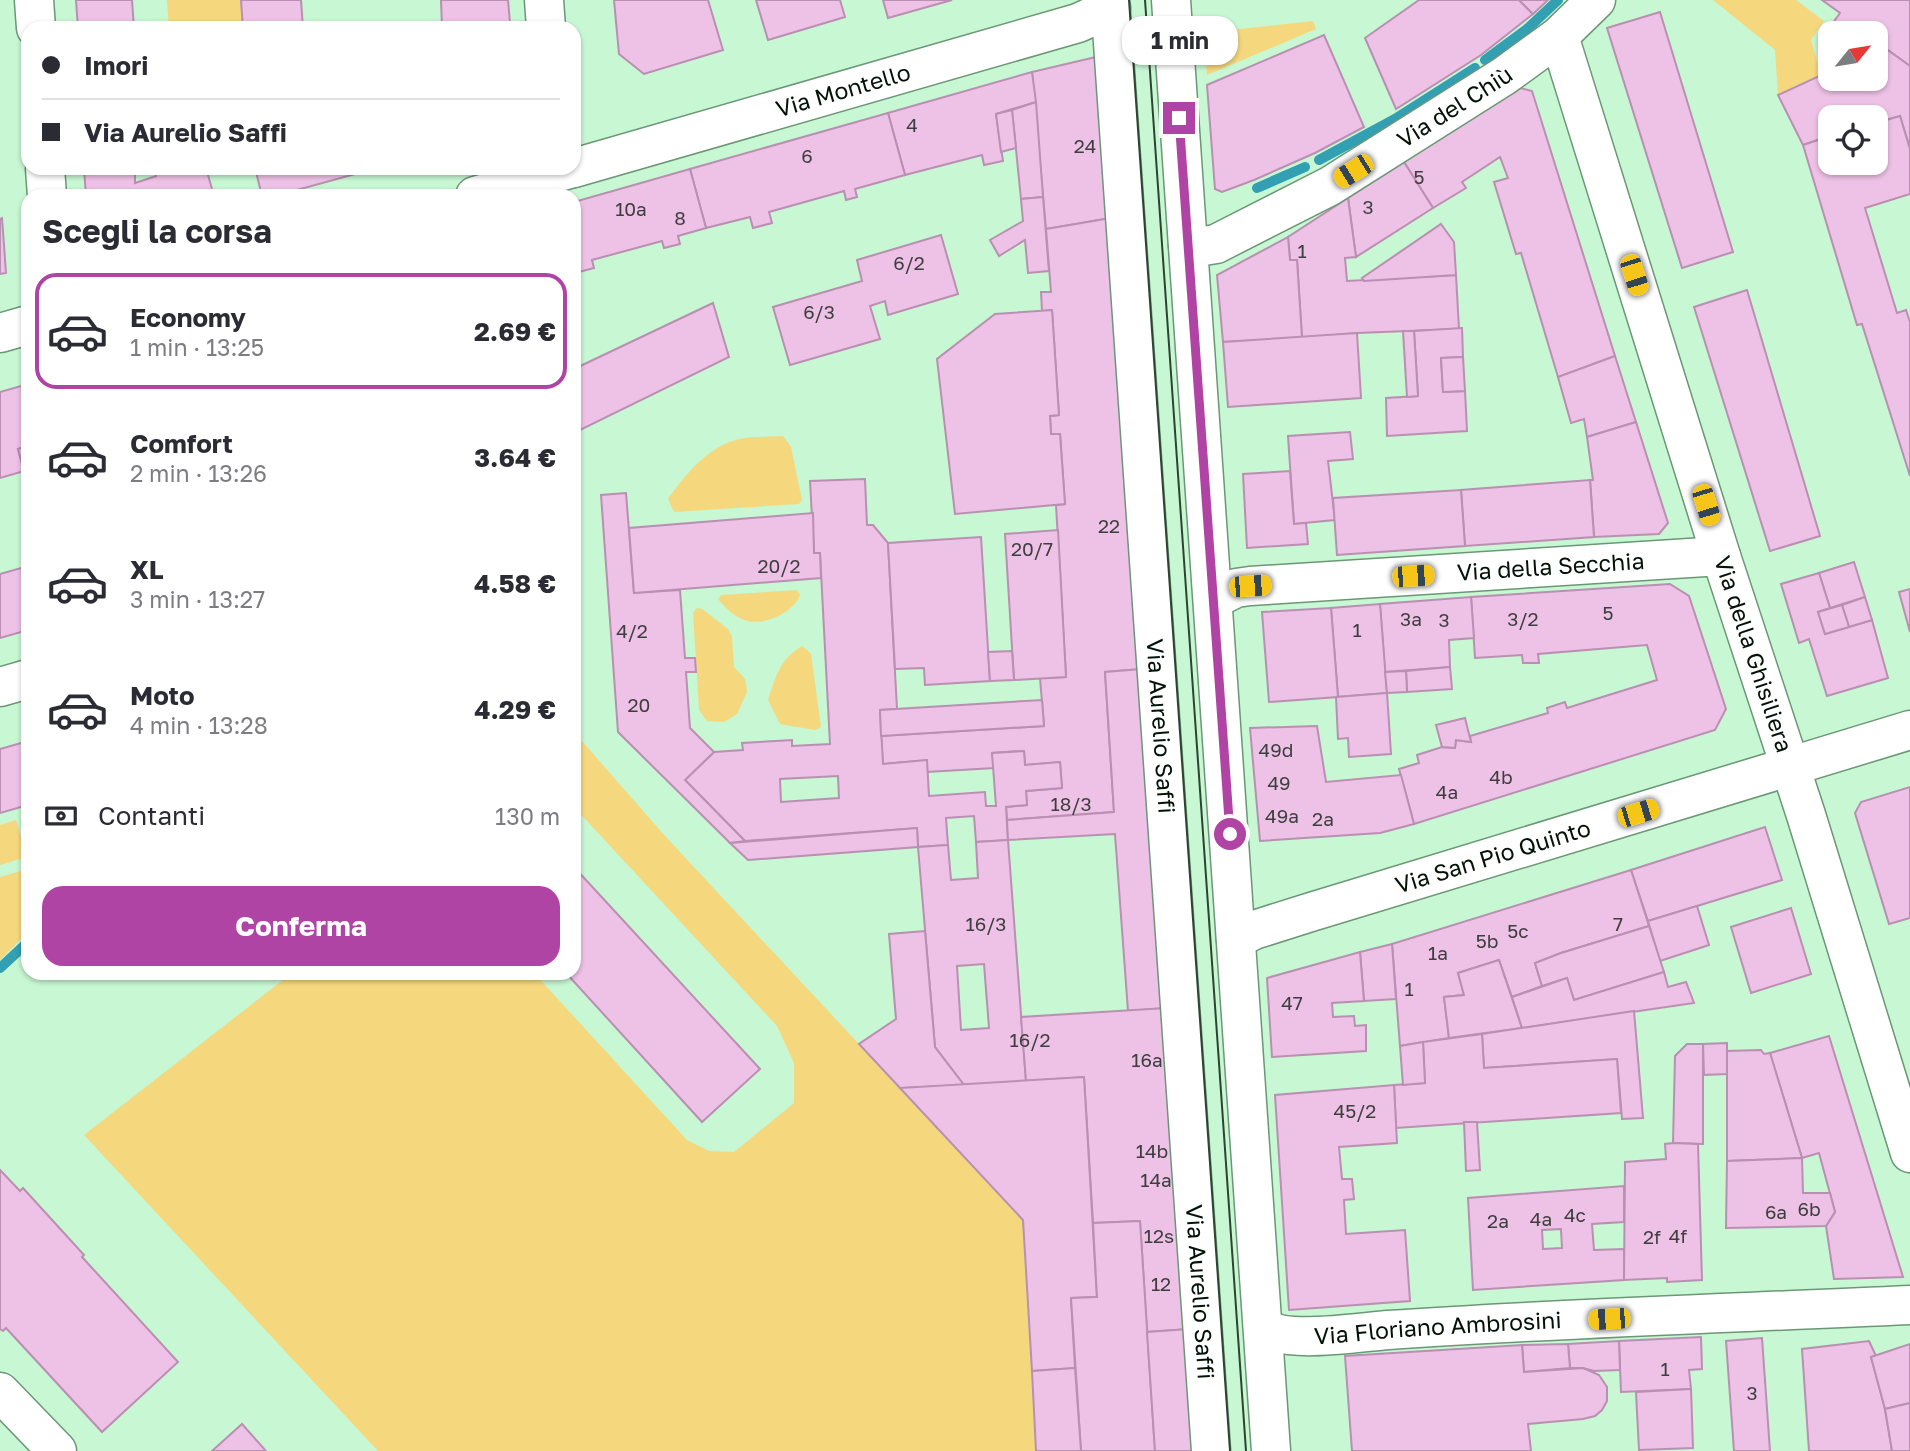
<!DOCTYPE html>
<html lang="it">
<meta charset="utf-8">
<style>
body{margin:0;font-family:"Golos Text",sans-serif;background:#f7f7f7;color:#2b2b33;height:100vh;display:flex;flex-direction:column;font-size:26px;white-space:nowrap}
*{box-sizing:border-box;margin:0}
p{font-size:23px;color:#7c7c81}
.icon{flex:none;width:38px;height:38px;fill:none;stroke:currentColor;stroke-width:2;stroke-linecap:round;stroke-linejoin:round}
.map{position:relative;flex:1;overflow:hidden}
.sheet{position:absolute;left:21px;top:189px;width:560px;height:791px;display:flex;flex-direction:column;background:#fff;border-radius:21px;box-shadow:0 2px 5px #0004}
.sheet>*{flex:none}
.hud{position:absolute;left:21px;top:21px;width:560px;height:154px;border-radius:21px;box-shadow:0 2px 5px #0004;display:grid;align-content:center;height:154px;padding:0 21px;background:#fff}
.needle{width:46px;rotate:60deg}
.tools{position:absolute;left:1818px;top:21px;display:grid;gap:14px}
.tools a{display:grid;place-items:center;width:70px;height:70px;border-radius:14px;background:#fff;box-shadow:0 2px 5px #0004;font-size:35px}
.end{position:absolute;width:32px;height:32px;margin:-16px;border:9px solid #b044a4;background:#fff;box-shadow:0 0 0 4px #fff}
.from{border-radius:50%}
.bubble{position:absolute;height:49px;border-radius:21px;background:#fff;box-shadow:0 2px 5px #0004;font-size:23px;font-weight:700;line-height:49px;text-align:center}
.car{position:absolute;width:21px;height:42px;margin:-21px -10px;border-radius:9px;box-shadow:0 0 5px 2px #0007;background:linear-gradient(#f5c518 24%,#345 0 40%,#f5c518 0 76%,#345 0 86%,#f5c518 0)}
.hud b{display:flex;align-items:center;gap:24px;height:66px;font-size:26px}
.hud b+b{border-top:2px solid #e1e1e2}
.hud i{width:18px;height:18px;background:#2b2b33}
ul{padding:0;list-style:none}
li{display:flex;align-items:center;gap:21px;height:116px;margin:0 14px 10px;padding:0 7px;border:4px solid transparent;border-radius:21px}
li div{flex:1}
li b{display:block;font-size:26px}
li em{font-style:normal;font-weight:700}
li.current{border-color:#b044a4}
li>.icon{width:63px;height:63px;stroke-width:1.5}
h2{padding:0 21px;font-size:32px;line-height:84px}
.pay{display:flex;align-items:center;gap:18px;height:77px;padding:0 21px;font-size:26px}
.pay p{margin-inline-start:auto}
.cta{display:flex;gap:14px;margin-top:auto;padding:14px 21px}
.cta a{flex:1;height:80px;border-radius:21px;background:#b044a4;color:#fff;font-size:28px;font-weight:700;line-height:80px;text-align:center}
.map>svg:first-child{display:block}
</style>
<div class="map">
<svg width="1910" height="1451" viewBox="0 0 1910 1451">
<rect width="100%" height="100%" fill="#c7f7d3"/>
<g fill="#f5d87e">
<polygon points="167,0 241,0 243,28 169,28"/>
<polygon points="1713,0 1796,0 1824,21 1811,40 1821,74 1778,95 1775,50"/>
<polygon points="1313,21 1316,29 1207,75 1204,33"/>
<path d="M783,436L791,447L802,500L799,504L674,512L668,499C686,474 707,447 739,439C753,436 769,437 783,436Z"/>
<path d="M797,590L800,595C793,613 763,627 744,620C733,616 725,607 718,599L721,595Z"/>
<polygon points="697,608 702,609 728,629 732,637 734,667 745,679 747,692 737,714 724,722 707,721 699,710 693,613"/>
<path d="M802,646L811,654L821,727L815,730L780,724L768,700C776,676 780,659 802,646Z"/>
<polygon points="574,732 666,837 1023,1220 1036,1451 378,1451 84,1135 292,973 534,973 687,1140 709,1151 734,1152 794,1103 794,1063 777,1026 574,807"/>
<polygon points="16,820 27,857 0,865 0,825"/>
<polygon points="28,869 28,932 0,960 0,877"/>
</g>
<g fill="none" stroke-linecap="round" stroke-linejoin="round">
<g stroke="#339fb2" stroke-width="10">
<polyline points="1485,60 1527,29 1558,0"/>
<polyline points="1319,160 1395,119 1475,68"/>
<polyline points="1257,188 1305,167"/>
<polyline points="0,968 28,942"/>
</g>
</g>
<g fill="#eec2e6" stroke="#b98fb2" stroke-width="2" fill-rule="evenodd">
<polygon points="76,0 132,0 134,28 78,28"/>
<polygon points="241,0 301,0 303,28 243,28"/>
<polygon points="441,0 508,0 510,23 442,27"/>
<polygon points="614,0 708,0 723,50 644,74 619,54"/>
<polygon points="756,0 840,0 845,17 768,40"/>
<polygon points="883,0 952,0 888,18"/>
<polygon points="1419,0 1519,0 1533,14 1481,55 1396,109 1365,38"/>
<polygon points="1519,0 1548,0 1533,14"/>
<polygon points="1822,0 1910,0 1910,66 1882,46 1876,54 1876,33 1830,33 1830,46 1821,39 1840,13"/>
<polygon points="1660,12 1733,252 1682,268 1607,28"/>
<polygon points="1324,35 1364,127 1315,153 1254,180 1222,192 1215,189 1207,85"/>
<polygon points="1882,46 1910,66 1910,149 1900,116 1876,123 1876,117 1830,117 1830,136 1803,145 1778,95 1830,71 1830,79 1876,79 1876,54"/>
<polygon points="1100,56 1111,218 1046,229 1032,72"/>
<polygon points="1032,72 1036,102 996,114 1003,161 984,165 982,155 905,175 888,113"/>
<polygon points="1520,88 1532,91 1615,356 1558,377 1521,253 1516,254 1494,182 1508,178 1500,157 1462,182 1466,188 1433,208 1404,162"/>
<polygon points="1036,102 1043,197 1021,199 1012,110"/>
<polygon points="1012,110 1016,148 1001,152 996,114"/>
<polygon points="888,113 905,175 855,189 857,197 846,200 844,191 769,212 772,223 753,228 750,217 706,228 690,169"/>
<polygon points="1900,116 1910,149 1910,194 1865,208 1897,313 1906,310 1910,322 1910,476 1862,324 1857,325 1803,145 1830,136 1830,163 1876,163 1876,123"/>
<polygon points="1404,162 1433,208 1356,257 1348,198"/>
<polygon points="84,168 135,168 135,183 156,176 155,173 172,168 206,168 214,196 86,196"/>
<polygon points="255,168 365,168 366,171 275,196 262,196"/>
<polygon points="690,169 706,228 678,236 680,244 664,248 662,241 592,260 594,268 579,272 577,264 574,265 574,202"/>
<polygon points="1043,197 1049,271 1028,273 1025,240 999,256 990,240 1023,221 1021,199"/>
<polygon points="1348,198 1356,257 1345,258 1347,281 1456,275 1459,329 1357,333 1302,338 1297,260 1290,260 1288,237"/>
<polygon points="2,218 6,273 0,274 0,219"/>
<polygon points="1111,218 1142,669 1105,672 1114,812 1007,820 1006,807 1027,805 1026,791 1062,788 1060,762 1025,765 1024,751 992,753 994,768 927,772 927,760 883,764 881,736 1044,726 1040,678 1066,677 1056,505 1065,504 1060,434 1051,434 1050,416 1059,415 1052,310 1042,311 1041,292 1051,292 1046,229"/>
<polygon points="1441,224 1454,242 1456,275 1364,281 1362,278"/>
<polygon points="941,235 958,294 888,315 885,301 870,306 880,339 790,365 773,307 862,281 857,260"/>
<polygon points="1288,237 1290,260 1297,260 1302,338 1223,342 1217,275"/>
<polygon points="1747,290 1820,536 1770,551 1694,307"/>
<polygon points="713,303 729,357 574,433 574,369"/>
<polygon points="1052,310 1059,415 1050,416 1051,434 1060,434 1065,504 955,514 937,359 995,314"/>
<polygon points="1462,328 1463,357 1441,358 1443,392 1465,391 1467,431 1387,436 1386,398 1418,396 1414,331"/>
<polygon points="1403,331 1414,331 1418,396 1407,397"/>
<polygon points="1357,333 1361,398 1228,407 1223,342"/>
<polygon points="1615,356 1636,422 1587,437 1584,419 1571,423 1558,377"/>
<polygon points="1463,357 1465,391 1443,392 1441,358"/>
<polygon points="28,384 28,446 18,449 24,471 0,478 0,392"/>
<polygon points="1636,422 1668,523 1659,534 1594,537 1590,480 1593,480 1587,437"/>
<polygon points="1350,432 1353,459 1328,461 1335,520 1294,524 1288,436"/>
<polygon points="28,446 28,470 24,471 18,449"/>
<polygon points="1290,471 1294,524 1306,523 1308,544 1247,548 1243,474"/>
<path d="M865,479L867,525H873L888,543L897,709L880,710L883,764L927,760L929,796L985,792L986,806H996L992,753L1024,751L1025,765L1060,762L1062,788L1026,791L1027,805L1006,807L1008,840L976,842L974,816L946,818L948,845L918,847L917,828L745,841L685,780L714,752L743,750L742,743L792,740V746L830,744L820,553H814L810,481ZM838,776L839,798L781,802L780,779Z"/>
<polygon points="1590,480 1594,537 1465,546 1461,490"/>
<polygon points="1461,490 1465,546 1337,555 1333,498"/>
<polygon points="626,493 634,593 680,590 685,658 695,658 696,672 686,672 690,728 714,752 685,780 745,841 730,843 618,732 601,495"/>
<polygon points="813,513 814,553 820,553 821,578 634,593 629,528"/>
<polygon points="1058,530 1066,677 1014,680 1005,534"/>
<polygon points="981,537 990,681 925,685 924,668 895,669 888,543"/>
<polygon points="1854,562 1865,597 1830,608 1819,573"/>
<polygon points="28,566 28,630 0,638 0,574"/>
<polygon points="1819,573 1830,608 1818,612 1825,634 1872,620 1888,678 1827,696 1809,639 1799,643 1781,584"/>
<polygon points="1670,584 1689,596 1726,709 1715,730 1414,824 1399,769 1419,763 1417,755 1442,747 1455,748 1456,740 1471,742 1470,736 1548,713 1547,708 1565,702 1567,708 1657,680 1647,645 1538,654 1539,663 1523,663 1522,655 1475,658 1471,597"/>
<polygon points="1910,589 1910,632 1899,592"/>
<polygon points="1471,597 1474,638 1449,640 1450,667 1385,672 1380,604"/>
<polygon points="1865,597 1872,620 1849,627 1842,605"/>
<polygon points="1380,604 1387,693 1338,697 1331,608"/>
<polygon points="1842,605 1849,627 1825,634 1818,612"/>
<polygon points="1331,608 1338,697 1269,702 1262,612"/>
<polygon points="1012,651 1014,680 990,681 988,652"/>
<polygon points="1450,667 1452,689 1407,692 1406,671"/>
<polygon points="1142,669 1166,1008 1128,1011 1115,834 1008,840 1007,820 1114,812 1105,672"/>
<polygon points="1406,671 1407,692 1387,693 1385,672"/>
<polygon points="1387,693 1391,754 1349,757 1348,738 1338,739 1336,697"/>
<polygon points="1042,700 1044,726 881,736 880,710"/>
<polygon points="1465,718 1471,742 1456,740 1455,748 1442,747 1436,725"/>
<polygon points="1317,726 1326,782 1401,775 1414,824 1380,833 1260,841 1250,728"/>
<polygon points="28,741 28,805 0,813 0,749"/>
<polygon points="1910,787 1910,918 1889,924 1855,813 1861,802"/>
<polygon points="1765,827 1782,880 1648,921 1631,870"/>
<polygon points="917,828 918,847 748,860 730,843"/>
<path d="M1008,840L1026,1081L964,1085L935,1047L918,847L948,845L951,880L978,878L976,842ZM984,964L989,1028L961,1030L957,966Z"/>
<polygon points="574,867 760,1069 702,1122 566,973 574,973"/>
<polygon points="1631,870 1649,926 1561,953 1535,963 1542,986 1512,997 1499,960 1458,973 1464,995 1444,997 1449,1038 1400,1046 1392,944"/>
<polygon points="1697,906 1709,945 1660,961 1648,921"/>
<polygon points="1791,908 1811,974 1751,993 1731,927"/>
<polygon points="1649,926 1664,972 1574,1000 1567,978 1542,986 1535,963 1561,953"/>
<polygon points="925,931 935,1047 964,1085 900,1088 859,1044 896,1019 889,934"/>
<polygon points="1392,944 1396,999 1364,1001 1360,952"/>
<polygon points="1360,952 1364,1001 1332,1003 1333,1017 1354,1016 1355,1026 1366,1025 1366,1051 1272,1057 1267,978"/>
<polygon points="1499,960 1522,1028 1449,1038 1444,997 1464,995 1458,973"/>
<polygon points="1664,972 1668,987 1686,982 1694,1003 1522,1028 1512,997 1567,978 1574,1000"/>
<polygon points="1166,1008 1189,1329 1147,1332 1140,1221 1093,1223 1084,1077 1026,1081 1021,1017"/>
<polygon points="1634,1011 1643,1118 1622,1119 1617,1059 1484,1068 1482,1034"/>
<polygon points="1482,1034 1484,1068 1617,1059 1621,1113 1396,1128 1394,1085 1425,1083 1423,1042"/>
<polygon points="1829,1036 1903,1277 1834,1279 1826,1226 1835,1212 1819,1153 1802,1158 1770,1053"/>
<polygon points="1423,1042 1425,1083 1403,1085 1400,1046"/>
<polygon points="1727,1043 1727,1074 1704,1075 1703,1044"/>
<polygon points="1687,1044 1703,1044 1703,1144 1673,1143 1675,1056"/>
<polygon points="1761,1050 1764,1054 1770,1053 1802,1158 1727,1161 1727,1051"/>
<polygon points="1084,1077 1097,1297 1071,1298 1075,1368 1032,1371 1023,1220 900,1088"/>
<polygon points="1394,1085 1397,1143 1339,1147 1342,1179 1352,1179 1354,1199 1344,1200 1346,1234 1405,1230 1410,1301 1289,1310 1275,1095"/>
<polygon points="1464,1122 1477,1122 1480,1170 1466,1171"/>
<polygon points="1673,1143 1698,1144 1702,1280 1667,1282 1667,1278 1624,1280 1625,1162 1666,1159 1665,1144"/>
<polygon points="1802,1158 1803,1193 1830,1193 1835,1212 1826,1226 1726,1228 1727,1161"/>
<polygon points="0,1170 20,1191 23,1188 84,1255 82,1257 178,1362 102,1432 6,1328 3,1331 0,1329"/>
<path d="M1624,1186V1222L1592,1224L1594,1250L1624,1249V1280L1473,1290L1468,1198ZM1561,1229L1562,1248L1543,1249L1542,1230Z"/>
<polygon points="1140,1221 1155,1451 1081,1451 1071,1298 1097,1297 1093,1223"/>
<polygon points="1189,1329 1197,1451 1155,1451 1147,1332"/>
<polygon points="1701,1337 1702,1369 1689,1370 1691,1389 1621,1392 1619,1341"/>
<polygon points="1762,1338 1770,1451 1734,1451 1726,1341"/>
<polygon points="1619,1341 1620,1370 1594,1371 1583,1368 1570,1368 1568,1344"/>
<polygon points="1869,1341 1876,1356 1871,1357 1885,1409 1892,1451 1809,1451 1802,1349"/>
<polygon points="1568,1344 1570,1368 1524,1372 1522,1345"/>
<polygon points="1910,1344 1910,1403 1885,1409 1871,1357"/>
<polygon points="1522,1345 1524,1372 1583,1368 1599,1375 1607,1387 1607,1401 1602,1410 1595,1416 1583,1419 1528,1424 1531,1451 1352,1451 1345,1356"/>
<polygon points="1075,1368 1081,1451 1036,1451 1032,1371"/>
<polygon points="1691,1389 1693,1448 1639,1450 1636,1392"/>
<polygon points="1910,1403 1910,1451 1892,1451 1885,1409"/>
<polygon points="242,1424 266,1451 212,1451"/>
</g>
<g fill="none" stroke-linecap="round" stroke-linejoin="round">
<defs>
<g id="minor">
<polyline points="34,0 36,28"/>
<polyline points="544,0 546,28"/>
<path id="s1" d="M1110,0L1211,1451"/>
<path id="s2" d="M1559,36L1721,556L1806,815L1910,1153"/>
<polyline points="45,168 47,196"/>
<path id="s3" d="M574,168L1078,23L1111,8"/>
<polyline points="475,196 573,168"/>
<path id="s4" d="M1188,245L1197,247L1216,244L1330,186L1504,76L1559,36L1596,0"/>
<polyline points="0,333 28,325"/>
<path id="s5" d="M1214,599L1236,588L1250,586L1721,556"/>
<polyline points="0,687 28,679"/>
<path id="s6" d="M1236,939L1254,930L1311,912L1910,730"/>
<path id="s7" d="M1263,1326C1283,1345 1360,1332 1388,1330C1562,1318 1736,1313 1910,1305"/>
<polyline points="0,1392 57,1451"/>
</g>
<polyline id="major" points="1171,0 1271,1451"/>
</defs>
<use href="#minor" stroke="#6b9776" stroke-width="41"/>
<use href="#major" stroke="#6b9776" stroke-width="41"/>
<use href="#minor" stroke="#fff" stroke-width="38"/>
<use href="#major" stroke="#fff" stroke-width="38"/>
<g stroke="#2d4433" stroke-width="2">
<polyline points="1129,0 1230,1451"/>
<polyline points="1145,0 1246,1451"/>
</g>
</g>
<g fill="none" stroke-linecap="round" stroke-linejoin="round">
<polyline stroke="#b044a4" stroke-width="9" points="1179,118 1230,834"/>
</g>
<g text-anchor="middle" stroke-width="5" stroke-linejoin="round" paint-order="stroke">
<g font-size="19" fill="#3d3e3e">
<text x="912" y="132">4</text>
<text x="1085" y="153">24</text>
<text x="807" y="163">6</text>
<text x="1419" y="184">5</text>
<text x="1368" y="214">3</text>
<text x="631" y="216">10a</text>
<text x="680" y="225">8</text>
<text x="1302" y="258">1</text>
<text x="909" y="270">6/2</text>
<text x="819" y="319">6/3</text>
<text x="1109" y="533">22</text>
<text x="1032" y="556">20/7</text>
<text x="779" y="573">20/2</text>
<text x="1608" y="620">5</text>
<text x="1411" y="626">3a</text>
<text x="1523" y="626">3/2</text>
<text x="1444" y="627">3</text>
<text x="1357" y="637">1</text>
<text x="632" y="638">4/2</text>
<text x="639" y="712">20</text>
<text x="1276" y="757">49d</text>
<text x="1501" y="784">4b</text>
<text x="1279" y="790">49</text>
<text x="1447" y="799">4a</text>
<text x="1071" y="811">18/3</text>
<text x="1282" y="823">49a</text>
<text x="1323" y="826">2a</text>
<text x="986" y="931">16/3</text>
<text x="1618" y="931">7</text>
<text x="1518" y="938">5c</text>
<text x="1487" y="948">5b</text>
<text x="1438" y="960">1a</text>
<text x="1409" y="996">1</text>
<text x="1292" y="1010">47</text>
<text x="1030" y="1047">16/2</text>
<text x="1147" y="1067">16a</text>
<text x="1355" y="1118">45/2</text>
<text x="1152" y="1158">14b</text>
<text x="1156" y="1187">14a</text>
<text x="1809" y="1216">6b</text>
<text x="1776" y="1219">6a</text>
<text x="1575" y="1222">4c</text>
<text x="1541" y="1226">4a</text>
<text x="1498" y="1228">2a</text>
<text x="1159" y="1243">12s</text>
<text x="1678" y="1243">4f</text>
<text x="1652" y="1244">2f</text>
<text x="1161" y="1291">12</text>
<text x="1665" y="1376">1</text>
<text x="1752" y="1400">3</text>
</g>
<g font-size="23" fill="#021206" stroke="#fff">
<text dy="8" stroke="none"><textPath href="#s3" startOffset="280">Via Montello</textPath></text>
<text dy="8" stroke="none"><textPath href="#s4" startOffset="304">Via del Chiù</textPath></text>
<text dy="8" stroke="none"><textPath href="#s5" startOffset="340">Via della Secchia</textPath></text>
<text dy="8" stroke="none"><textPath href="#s2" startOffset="648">Via della Ghisiliera</textPath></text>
<text dy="8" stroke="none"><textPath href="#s1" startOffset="728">Via Aurelio Saffi</textPath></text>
<text dy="8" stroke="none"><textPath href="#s6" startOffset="270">Via San Pio Quinto</textPath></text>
<text dy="8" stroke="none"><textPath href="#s1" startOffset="1295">Via Aurelio Saffi</textPath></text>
<text dy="8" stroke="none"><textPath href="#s7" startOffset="177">Via Floriano Ambrosini</textPath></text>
</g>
</g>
</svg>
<div class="tools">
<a><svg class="needle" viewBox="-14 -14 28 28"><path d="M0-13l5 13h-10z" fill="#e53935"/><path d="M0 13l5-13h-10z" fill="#7c7c81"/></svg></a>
<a><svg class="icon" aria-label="locate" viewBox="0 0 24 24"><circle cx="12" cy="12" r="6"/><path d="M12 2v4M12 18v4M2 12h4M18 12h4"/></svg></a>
</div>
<i class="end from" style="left:1230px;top:834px"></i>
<i class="end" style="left:1179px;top:118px"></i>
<div class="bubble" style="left:1122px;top:16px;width:116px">1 min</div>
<i class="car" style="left:1353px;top:171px;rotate:238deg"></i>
<i class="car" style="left:1634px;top:275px;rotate:162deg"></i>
<i class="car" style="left:1706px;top:505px;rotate:163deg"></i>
<i class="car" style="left:1413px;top:576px;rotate:86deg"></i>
<i class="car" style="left:1250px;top:586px;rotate:86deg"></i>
<i class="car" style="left:1638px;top:813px;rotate:73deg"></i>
<i class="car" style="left:1609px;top:1319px;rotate:267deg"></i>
<div class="hud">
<b><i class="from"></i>Imori</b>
<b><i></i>Via Aurelio Saffi</b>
</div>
<section class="sheet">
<h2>Scegli la corsa</h2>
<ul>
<li class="current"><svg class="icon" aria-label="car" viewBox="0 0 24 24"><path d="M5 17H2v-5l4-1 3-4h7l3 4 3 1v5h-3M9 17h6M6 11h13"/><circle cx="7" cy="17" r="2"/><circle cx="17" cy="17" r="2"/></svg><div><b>Economy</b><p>1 min · 13:25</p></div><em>2.69 €</em></li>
<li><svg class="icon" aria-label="car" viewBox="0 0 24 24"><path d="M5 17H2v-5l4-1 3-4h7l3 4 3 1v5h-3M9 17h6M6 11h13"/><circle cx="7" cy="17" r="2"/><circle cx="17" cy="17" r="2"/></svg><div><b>Comfort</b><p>2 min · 13:26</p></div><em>3.64 €</em></li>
<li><svg class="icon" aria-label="car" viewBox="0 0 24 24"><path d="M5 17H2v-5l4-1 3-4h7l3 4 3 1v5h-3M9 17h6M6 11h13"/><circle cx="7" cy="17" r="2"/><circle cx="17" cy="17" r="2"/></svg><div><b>XL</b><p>3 min · 13:27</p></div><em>4.58 €</em></li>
<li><svg class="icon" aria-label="car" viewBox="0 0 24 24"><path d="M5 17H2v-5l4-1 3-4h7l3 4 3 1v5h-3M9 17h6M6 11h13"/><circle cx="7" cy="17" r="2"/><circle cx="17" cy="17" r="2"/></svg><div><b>Moto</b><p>4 min · 13:28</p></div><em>4.29 €</em></li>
</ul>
<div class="pay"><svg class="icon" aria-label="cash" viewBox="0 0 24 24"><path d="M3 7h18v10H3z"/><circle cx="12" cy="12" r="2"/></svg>Contanti<p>130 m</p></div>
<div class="cta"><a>Conferma</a></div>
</section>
</div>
